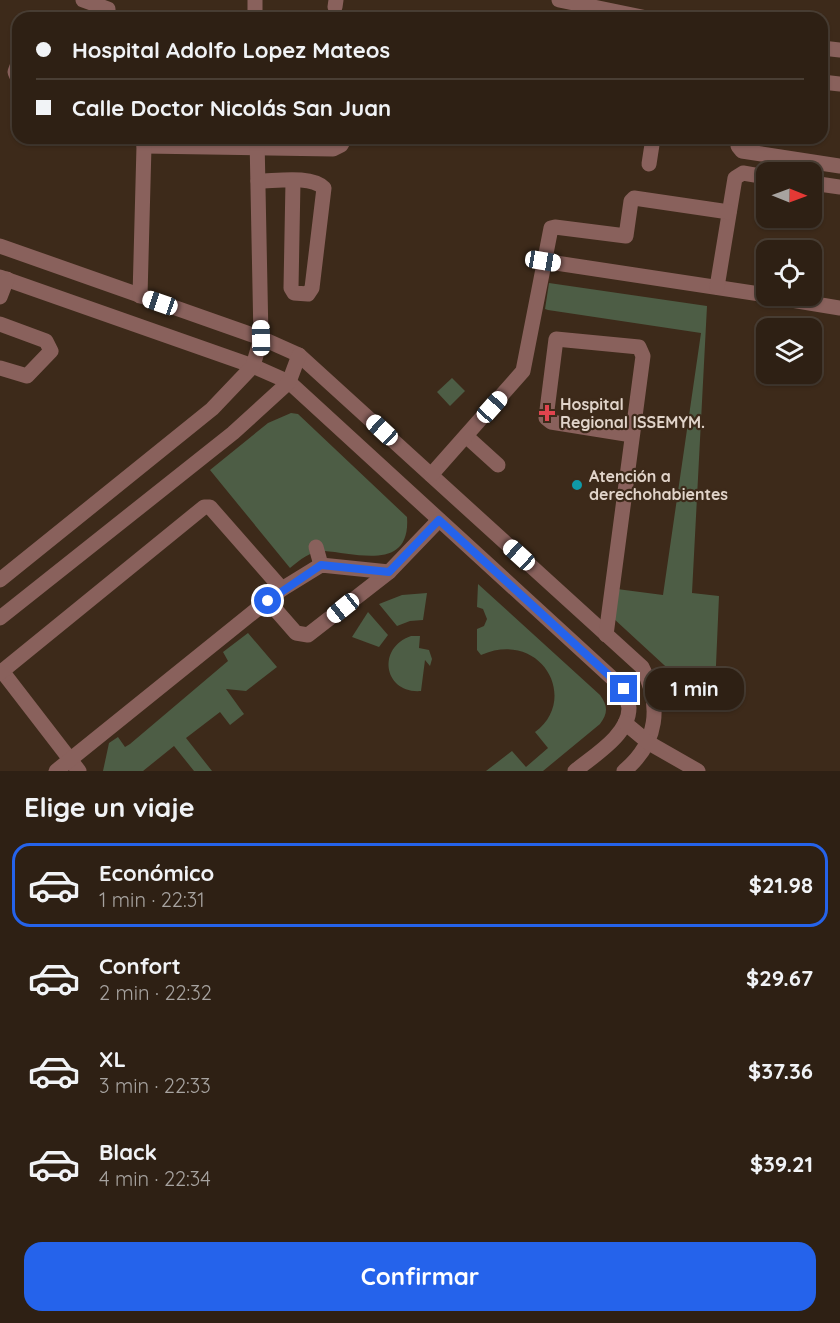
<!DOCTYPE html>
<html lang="es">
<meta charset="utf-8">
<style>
body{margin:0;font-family:Quicksand,sans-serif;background:#3a2d22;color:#f1f3f6;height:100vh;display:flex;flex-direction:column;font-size:22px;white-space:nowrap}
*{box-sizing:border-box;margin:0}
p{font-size:20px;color:#a7a3a0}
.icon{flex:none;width:33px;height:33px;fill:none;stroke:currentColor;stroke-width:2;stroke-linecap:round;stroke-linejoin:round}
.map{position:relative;height:771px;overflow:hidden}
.side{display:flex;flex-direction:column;background:#2e2014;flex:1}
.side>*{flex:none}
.guide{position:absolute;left:12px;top:12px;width:816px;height:132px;border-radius:18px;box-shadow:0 2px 4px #0004,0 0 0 2px #493e34;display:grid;align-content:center;height:132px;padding:0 24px;background:#2e2014}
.needle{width:39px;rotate:91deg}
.controls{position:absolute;left:756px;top:162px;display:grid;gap:12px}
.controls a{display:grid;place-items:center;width:66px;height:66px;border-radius:12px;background:#2e2014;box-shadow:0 2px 4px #0004,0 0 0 2px #493e34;font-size:30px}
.end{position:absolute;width:27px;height:27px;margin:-14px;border:8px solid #2563eb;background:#fff;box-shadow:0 0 0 3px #fff}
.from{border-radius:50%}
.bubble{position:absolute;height:42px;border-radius:18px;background:#2e2014;box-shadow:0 2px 4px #0004,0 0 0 2px #493e34;font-size:20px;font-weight:700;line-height:42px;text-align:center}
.car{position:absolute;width:18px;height:36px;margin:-18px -9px;border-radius:8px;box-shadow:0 0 4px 2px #0007;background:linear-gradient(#fff 24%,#345 0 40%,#fff 0 76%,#345 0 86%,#fff 0)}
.guide b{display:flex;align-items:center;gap:21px;height:57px;font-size:22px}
.guide b+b{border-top:2px solid #493e34}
.guide i{width:15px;height:15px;background:#f1f3f6}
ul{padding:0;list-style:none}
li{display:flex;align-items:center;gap:18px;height:84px;margin:0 12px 9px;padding:0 12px;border:3px solid transparent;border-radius:18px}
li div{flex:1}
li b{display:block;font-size:22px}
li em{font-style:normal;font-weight:700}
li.current{border-color:#2563eb}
li>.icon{width:54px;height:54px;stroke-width:1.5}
h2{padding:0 24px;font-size:27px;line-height:72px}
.action{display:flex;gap:12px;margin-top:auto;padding:12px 24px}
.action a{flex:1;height:69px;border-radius:18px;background:#2563eb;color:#fff;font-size:24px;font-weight:700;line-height:69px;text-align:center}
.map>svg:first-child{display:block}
</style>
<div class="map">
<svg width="840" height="771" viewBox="0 0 840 771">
<rect width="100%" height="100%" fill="#3d2a1a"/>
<g fill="#4d5d45">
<polygon points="549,283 707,306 692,593 719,596 714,711 613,618 617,589 663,595 701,333 548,310 545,309"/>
<polygon points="452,378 465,391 450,406 437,392"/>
<path d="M291,413L298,414L407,517C411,572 356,553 324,551C310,551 300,560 290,568L210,470L268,423Z"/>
<path d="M478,584L600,695C608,706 608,713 600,724L543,771H486L512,751L526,767L548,748L535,732C580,699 541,629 481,655L477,650V629L484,626L487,619L483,609L477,607Z"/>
<polygon points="427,593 423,620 410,621 397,626 379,604 402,595"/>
<polygon points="368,612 388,635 379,647 352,637"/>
<polygon points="248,633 277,667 246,691 226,689 244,714 230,725 220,712 186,738 212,771 194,771 174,746 143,771 103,771 109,743 118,737 125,747 130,744 228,661 223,652"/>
<path d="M411,636H420L419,648L429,650L432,659L430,666L425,660L421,691C384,694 376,648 411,636Z"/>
</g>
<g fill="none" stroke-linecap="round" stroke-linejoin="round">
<g stroke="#89615c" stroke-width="15">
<polyline points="83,0 108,9 108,18"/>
<polyline points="255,0 255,18"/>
<polyline points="559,0 647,18"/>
<polyline points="335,7 336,0"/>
<polyline points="822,48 840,50"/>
<polyline points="18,64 15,72 18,79"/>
<polyline points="822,82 840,84"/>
<polyline points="144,138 144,146 333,149 341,145 345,138"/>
<polyline points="739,138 738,146 742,151 840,166"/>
<polyline points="649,164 653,138"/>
<path d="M258,181C276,181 311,175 324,188L312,288L308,294L294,293L291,288L293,181"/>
<polyline points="812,183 840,187"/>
<path d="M0,246L261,338L299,355L642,667C662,705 658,743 624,771"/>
<polyline points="543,261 766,295"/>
<path d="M0,277L253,366L289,382L624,689C625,695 628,702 629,708C629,735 593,756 575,771"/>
<polyline points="717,287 735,178 743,173 766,177"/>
<polyline points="140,296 144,146"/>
<polyline points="767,296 840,308"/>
<polyline points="0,297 7,279"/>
<polyline points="0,324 46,341 51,351 27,376 0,368"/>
<polyline points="466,436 498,465"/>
<polyline points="431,475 523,371 551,228 555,227 626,236 631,201 634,198 729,212"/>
<polyline points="316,547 321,565"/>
<polyline points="0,580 212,409 253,366 261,338 257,138"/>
<polyline points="268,601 296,633 308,635 389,572 439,520"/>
<polyline points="0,618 233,433 289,382 299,355"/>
<polyline points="606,635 643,356 639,347 556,339 546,418 551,422 632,435"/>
<polyline points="2,671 79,771"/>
<polyline points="0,673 204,507 210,507 282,589"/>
<polyline points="625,723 649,743 698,771"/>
<polyline points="56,771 282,589 321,565 389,572"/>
</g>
</g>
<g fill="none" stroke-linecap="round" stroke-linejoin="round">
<polyline stroke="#2563eb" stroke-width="8" points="268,601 321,565 389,572 439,520 624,689"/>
</g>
<path fill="#e0444e" stroke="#3d2a1a" stroke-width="2" d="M544 404h6v6h6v6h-6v6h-6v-6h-6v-6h6z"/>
<circle fill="#0f9aa8" stroke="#3d2a1a" stroke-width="2" cx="577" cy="485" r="6"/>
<g text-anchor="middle" stroke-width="4.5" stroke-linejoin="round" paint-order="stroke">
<g font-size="16" font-weight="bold" fill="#e1d4ca" stroke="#3d2a1a" text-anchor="start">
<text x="560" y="410">Hospital<tspan x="560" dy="18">Regional ISSEMYM.</tspan></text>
<text x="589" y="482">Atención a<tspan x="589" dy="18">derechohabientes</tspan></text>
</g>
</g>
</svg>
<div class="controls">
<a><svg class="needle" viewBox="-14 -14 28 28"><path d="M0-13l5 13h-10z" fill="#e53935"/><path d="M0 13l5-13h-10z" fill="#a7a3a0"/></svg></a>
<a><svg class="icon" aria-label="locate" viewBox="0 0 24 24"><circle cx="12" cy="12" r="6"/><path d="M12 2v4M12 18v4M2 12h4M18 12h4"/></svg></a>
<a><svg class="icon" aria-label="layers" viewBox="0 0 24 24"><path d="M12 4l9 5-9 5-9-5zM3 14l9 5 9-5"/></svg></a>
</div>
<i class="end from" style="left:268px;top:601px"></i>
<i class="end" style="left:624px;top:689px"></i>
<div class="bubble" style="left:645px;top:668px;width:99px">1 min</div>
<i class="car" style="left:543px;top:261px;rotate:99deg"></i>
<i class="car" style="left:160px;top:303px;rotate:289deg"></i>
<i class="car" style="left:261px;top:338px;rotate:359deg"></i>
<i class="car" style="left:492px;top:407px;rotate:42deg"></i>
<i class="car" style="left:382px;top:430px;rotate:313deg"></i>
<i class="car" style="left:519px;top:555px;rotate:312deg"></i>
<i class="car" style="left:343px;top:608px;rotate:231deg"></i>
<div class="guide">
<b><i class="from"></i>Hospital Adolfo Lopez Mateos</b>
<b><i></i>Calle Doctor Nicolás San Juan</b>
</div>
</div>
<section class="side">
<h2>Elige un viaje</h2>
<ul>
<li class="current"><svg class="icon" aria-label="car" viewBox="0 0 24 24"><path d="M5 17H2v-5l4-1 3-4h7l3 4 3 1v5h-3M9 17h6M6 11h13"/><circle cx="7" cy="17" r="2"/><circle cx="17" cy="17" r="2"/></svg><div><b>Económico</b><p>1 min · 22:31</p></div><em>$21.98</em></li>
<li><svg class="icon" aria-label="car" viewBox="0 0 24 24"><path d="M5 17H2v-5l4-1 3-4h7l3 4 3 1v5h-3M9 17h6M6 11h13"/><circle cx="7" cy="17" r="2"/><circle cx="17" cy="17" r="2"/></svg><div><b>Confort</b><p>2 min · 22:32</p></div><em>$29.67</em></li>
<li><svg class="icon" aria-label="car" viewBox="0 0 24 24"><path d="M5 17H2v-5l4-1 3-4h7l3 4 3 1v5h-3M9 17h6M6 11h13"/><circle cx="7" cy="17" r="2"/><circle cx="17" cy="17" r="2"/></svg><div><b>XL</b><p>3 min · 22:33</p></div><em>$37.36</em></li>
<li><svg class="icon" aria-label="car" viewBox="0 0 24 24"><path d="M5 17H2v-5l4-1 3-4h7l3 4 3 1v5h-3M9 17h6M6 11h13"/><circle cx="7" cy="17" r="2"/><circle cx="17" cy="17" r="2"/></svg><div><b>Black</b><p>4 min · 22:34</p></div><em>$39.21</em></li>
</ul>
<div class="action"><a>Confirmar</a></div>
</section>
